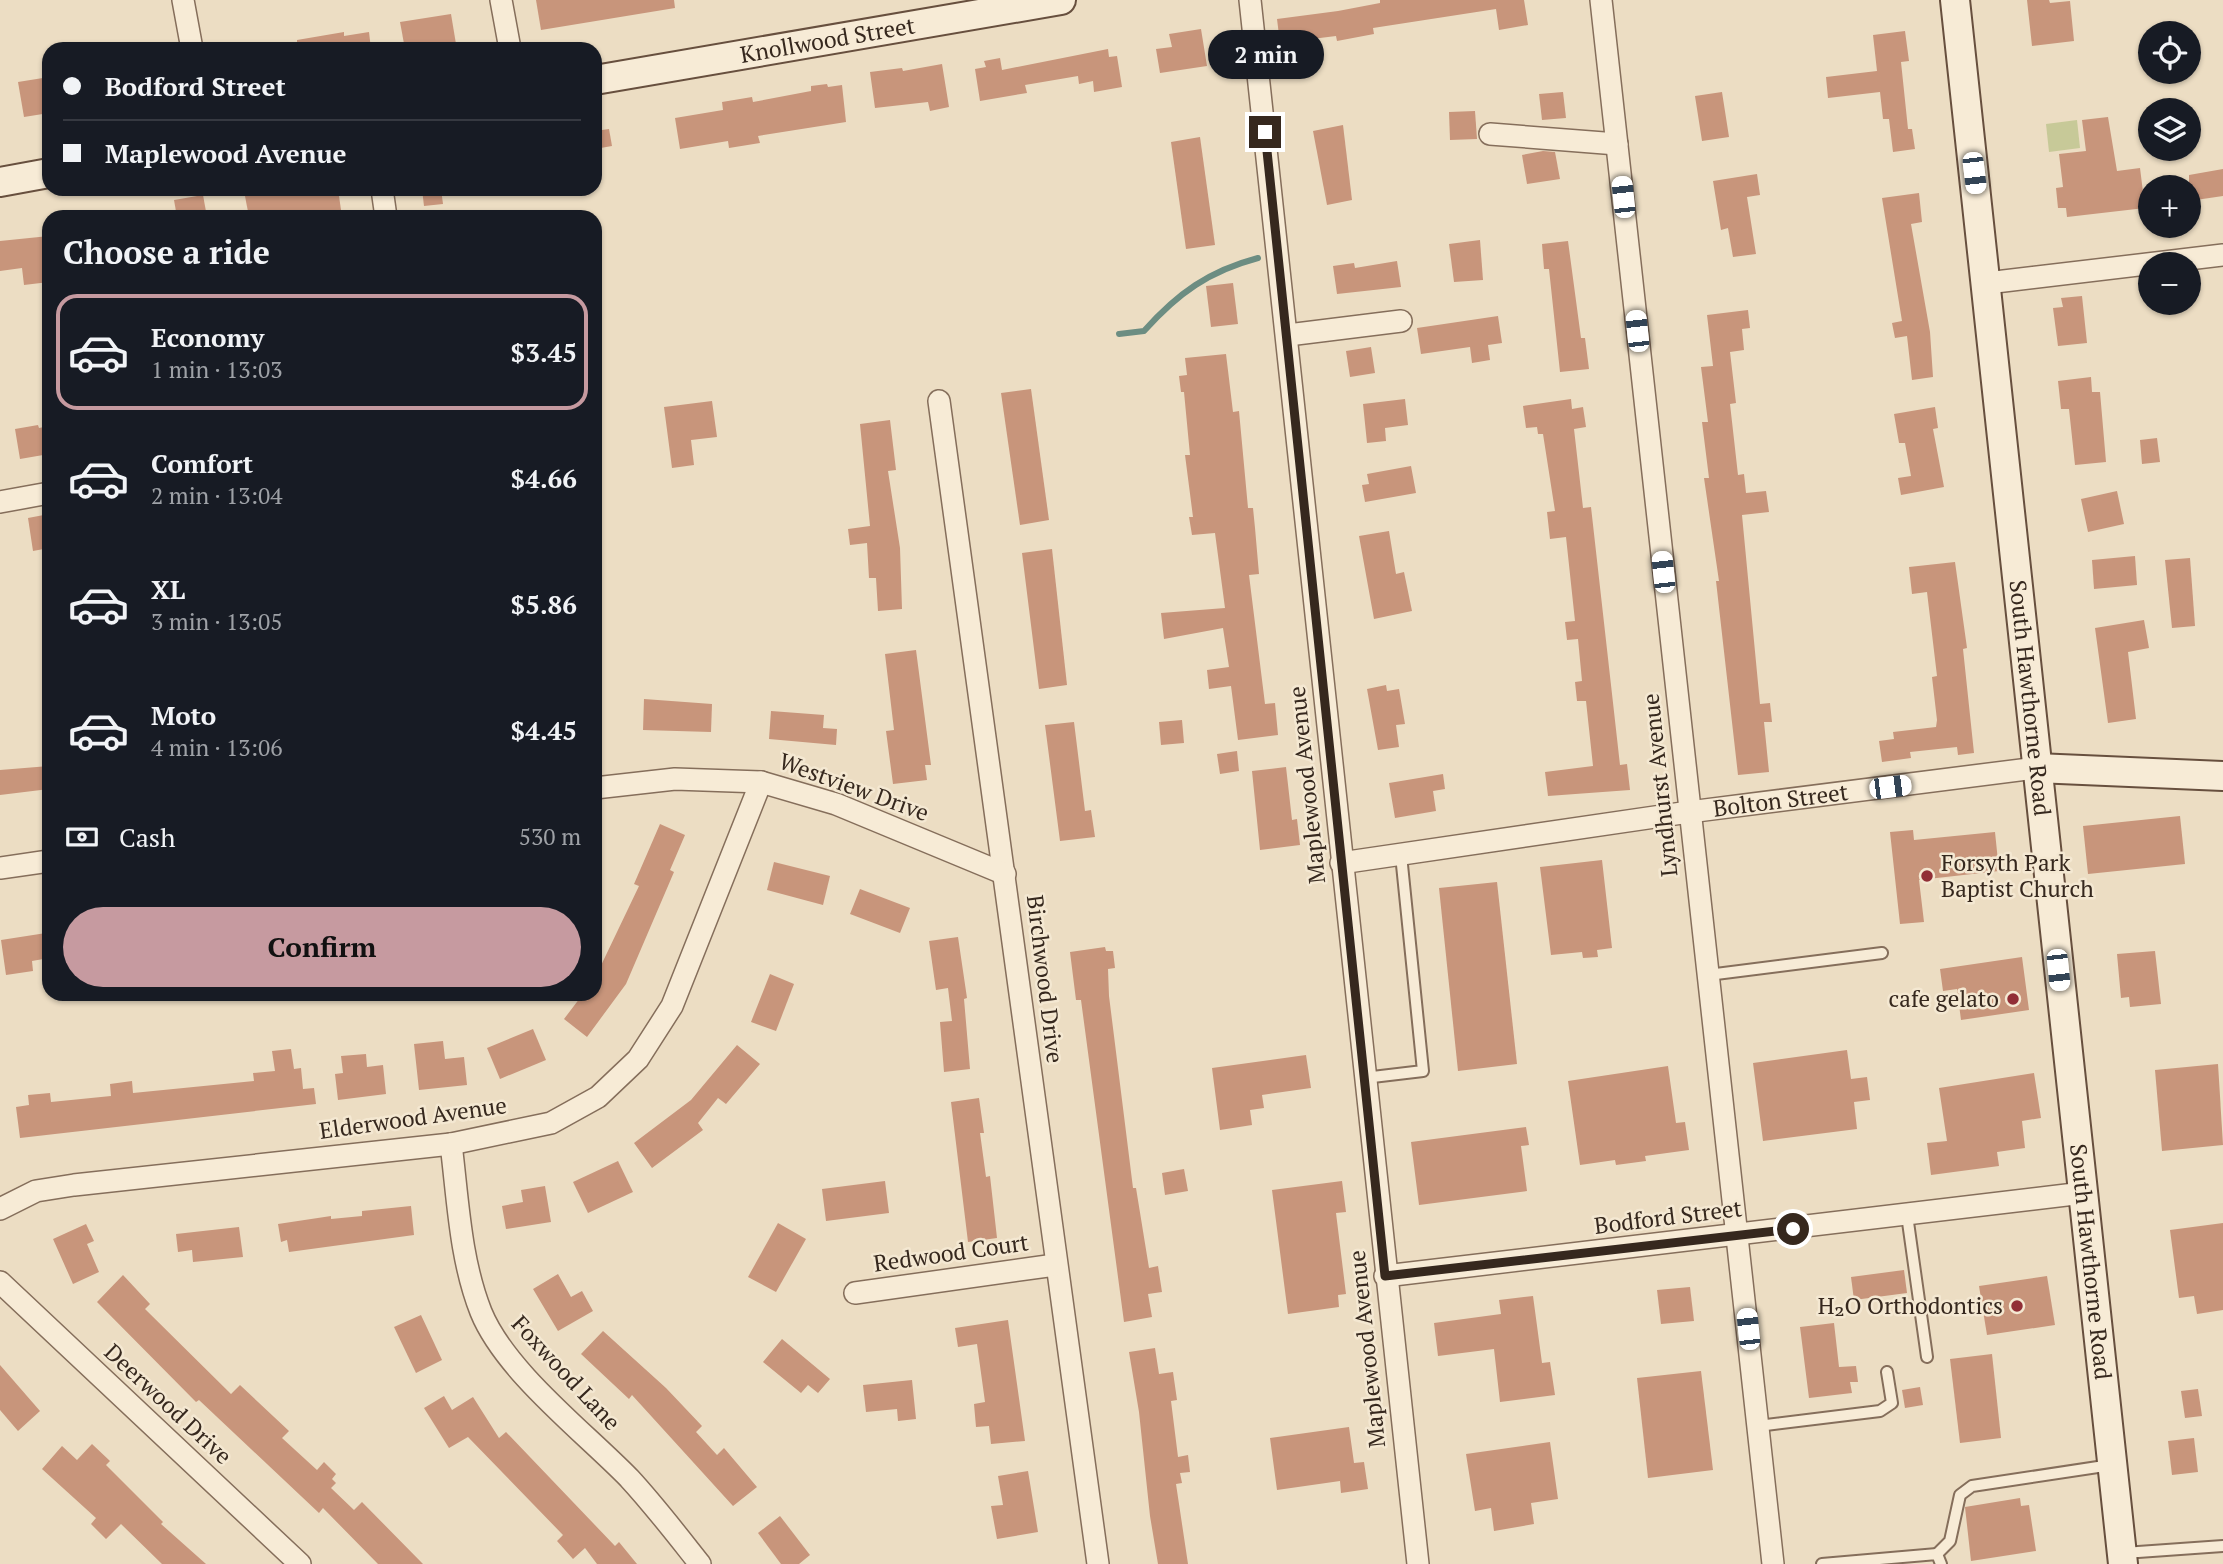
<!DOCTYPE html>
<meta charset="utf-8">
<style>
body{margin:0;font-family:"PT Serif",serif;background:#242831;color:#f1f3f6;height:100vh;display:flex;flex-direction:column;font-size:26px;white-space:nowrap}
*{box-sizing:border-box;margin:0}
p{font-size:23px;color:#9ea1a6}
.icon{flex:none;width:38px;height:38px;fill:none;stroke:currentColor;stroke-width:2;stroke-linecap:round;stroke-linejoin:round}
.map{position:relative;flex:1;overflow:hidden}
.details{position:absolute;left:42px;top:210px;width:560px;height:791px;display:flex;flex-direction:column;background:#171b24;border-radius:21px;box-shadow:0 2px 5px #0004}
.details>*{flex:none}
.banner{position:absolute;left:42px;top:42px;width:560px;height:154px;border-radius:21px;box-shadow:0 2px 5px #0004;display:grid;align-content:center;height:154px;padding:0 21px;background:#171b24}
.tools{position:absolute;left:2138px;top:21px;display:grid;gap:14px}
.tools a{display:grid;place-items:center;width:63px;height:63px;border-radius:50%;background:#171b24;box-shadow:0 2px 5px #0004;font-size:35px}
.end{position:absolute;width:32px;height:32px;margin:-16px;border:9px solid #36281e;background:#fff;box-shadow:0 0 0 4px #fff}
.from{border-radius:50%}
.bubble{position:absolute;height:49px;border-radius:24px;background:#171b24;box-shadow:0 2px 5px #0004;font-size:23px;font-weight:800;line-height:49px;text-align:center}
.car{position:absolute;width:21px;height:42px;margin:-21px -10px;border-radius:9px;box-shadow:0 0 5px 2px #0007;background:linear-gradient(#fff 24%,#345 0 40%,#fff 0 76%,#345 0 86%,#fff 0)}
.banner b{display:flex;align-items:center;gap:24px;height:66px;font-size:26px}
.banner b+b{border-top:2px solid #363941}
.banner i{width:18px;height:18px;background:#f1f3f6}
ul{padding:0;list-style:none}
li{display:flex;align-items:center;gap:21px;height:116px;margin:0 14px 10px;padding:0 7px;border:4px solid transparent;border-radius:21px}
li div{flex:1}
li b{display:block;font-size:26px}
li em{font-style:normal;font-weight:800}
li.active{border-color:#c69aa0}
li>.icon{width:63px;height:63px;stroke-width:1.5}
h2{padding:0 21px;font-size:32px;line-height:84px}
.pay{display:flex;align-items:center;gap:18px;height:77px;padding:0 21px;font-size:26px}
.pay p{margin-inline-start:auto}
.cta{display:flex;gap:14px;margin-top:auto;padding:14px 21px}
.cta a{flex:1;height:80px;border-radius:42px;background:#c69aa0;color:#111;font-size:28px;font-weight:800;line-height:80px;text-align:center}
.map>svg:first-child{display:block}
</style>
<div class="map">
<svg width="2223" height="1564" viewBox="0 0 2223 1564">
<rect width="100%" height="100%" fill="#ecddc3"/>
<polygon fill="#c7c998" points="2077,120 2080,148 2049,152 2046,124"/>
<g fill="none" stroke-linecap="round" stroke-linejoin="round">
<path stroke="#6c8d82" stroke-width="6" d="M1119,334L1144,331C1178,293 1209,271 1258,258"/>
</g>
<g fill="#c8957b">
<polygon points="536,0 674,0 675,8 541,30"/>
<polygon points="1380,0 1524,0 1528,25 1499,30 1496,9 1373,28 1374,34 1337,41 1336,36 1280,43 1277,19 1338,11 1380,3"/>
<polygon points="2027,0 2049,0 2050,3 2070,1 2074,41 2032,46"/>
<polygon points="451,14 456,44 405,49 400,22"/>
<polygon points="1201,29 1207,66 1160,73 1156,49 1172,47 1169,34"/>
<polygon points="1905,31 1909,61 1901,62 1908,129 1912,129 1915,149 1893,152 1889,119 1883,119 1880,92 1828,98 1826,77 1877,71 1873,35"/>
<polygon points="344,32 344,36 369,32 371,49 297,49 297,40"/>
<polygon points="1108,49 1109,57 1117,56 1122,87 1094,92 1093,81 1079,84 1078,76 1025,85 1027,93 980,101 975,69 986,67 984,61 1000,58 1002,70"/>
<polygon points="942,64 949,107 930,111 928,102 875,108 870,72 902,68 903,71"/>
<polygon points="49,77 49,113 24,117 18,82"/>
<polygon points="827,84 828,87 842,85 846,122 758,136 760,143 729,148 728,141 680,149 675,118 723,110 722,102 752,97 753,102 811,91 811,86"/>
<polygon points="1563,92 1566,118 1542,120 1539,94"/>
<polygon points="1722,92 1729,137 1702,141 1695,96"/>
<polygon points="1475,111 1477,139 1450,140 1449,112"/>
<polygon points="2108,117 2117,171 2140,168 2145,208 2067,217 2066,208 2058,208 2056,188 2063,187 2059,154 2086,151 2082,120"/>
<polygon points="1343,125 1352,200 1327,205 1313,131"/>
<polygon points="609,129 612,146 595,149 595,131"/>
<polygon points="1200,137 1215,245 1186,249 1171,142"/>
<polygon points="1543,151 1555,152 1560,179 1527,184 1522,155"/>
<polygon points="2223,169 2223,196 2189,201 2189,175"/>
<polygon points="1757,174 1760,195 1747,197 1756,254 1733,257 1728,228 1721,230 1713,181"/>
<polygon points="307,189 338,189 342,217 249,217 245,196"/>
<polygon points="422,189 441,189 443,204 424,206"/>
<polygon points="1919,193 1922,222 1911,224 1930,332 1933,377 1912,380 1907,336 1895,338 1892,323 1902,321 1882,198"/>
<polygon points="203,195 207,217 177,217 174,200"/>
<polygon points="49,236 49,282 24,285 22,268 0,271 0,241"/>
<polygon points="1480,240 1483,280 1454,282 1449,244"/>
<polygon points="1568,241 1581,338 1585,338 1589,369 1560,372 1549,269 1544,269 1542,244"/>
<polygon points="1397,261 1401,287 1337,294 1333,266 1354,263 1355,268"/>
<polygon points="1233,283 1238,324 1211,327 1206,286"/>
<polygon points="2082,296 2087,343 2058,346 2053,308 2063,307 2061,298"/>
<polygon points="1748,310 1750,328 1742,329 1744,350 1730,352 1736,403 1730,404 1738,475 1744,474 1746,493 1766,491 1769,512 1742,515 1760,704 1770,703 1772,722 1764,722 1769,772 1738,775 1716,581 1719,581 1704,478 1709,478 1702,422 1708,422 1701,367 1713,366 1707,315"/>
<polygon points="1498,316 1502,343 1488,345 1490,360 1472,363 1470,347 1421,354 1417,328"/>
<polygon points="1371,347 1375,373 1350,377 1346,351"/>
<polygon points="1226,354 1233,412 1239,411 1248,508 1253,508 1255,528 1259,574 1249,575 1265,704 1275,703 1278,735 1238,740 1231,686 1209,689 1207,670 1229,667 1223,628 1164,639 1161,613 1225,608 1215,533 1192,535 1189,517 1193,517 1185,455 1190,455 1184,392 1181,392 1179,376 1187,375 1185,358"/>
<polygon points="2091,377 2092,392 2100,392 2106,462 2075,465 2069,409 2061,409 2058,381"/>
<polygon points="1031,389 1049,520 1020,525 1001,393"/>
<polygon points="1405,399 1408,425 1385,428 1386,441 1367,443 1363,404"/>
<polygon points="1571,399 1572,409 1583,407 1586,427 1574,429 1583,508 1591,507 1620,765 1627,764 1630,790 1548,796 1545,772 1593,766 1586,701 1577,701 1575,682 1582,681 1578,639 1567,640 1565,622 1575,621 1566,537 1550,539 1547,512 1555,511 1543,434 1538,434 1537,427 1526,428 1523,406"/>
<polygon points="712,401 717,437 691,440 694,465 672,468 664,407"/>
<polygon points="1935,407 1938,428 1933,429 1944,487 1901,495 1898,478 1911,476 1905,443 1899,443 1894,414"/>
<polygon points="890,420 896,470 888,471 900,548 902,609 878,611 876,578 869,578 867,543 850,545 848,529 870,526 860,424"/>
<polygon points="38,425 39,428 49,426 49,454 20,459 15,429"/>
<polygon points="2157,438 2160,462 2142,464 2140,440"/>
<polygon points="1411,466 1416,493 1365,502 1362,485 1369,484 1367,474"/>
<polygon points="2117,491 2124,524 2088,532 2081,499"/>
<polygon points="49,514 49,548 33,551 28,518"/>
<polygon points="1389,531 1396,574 1404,572 1412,611 1374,619 1359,536"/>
<polygon points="1052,549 1067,685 1039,689 1022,553"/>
<polygon points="2135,556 2137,585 2094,589 2092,560"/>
<polygon points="2190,558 2195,626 2172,628 2165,560"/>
<polygon points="1955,562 1967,648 1963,649 1974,753 1958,755 1957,747 1910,752 1911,758 1882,762 1879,741 1894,739 1893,732 1936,727 1937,720 1932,677 1937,676 1927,592 1912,594 1909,567"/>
<polygon points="2144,620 2149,648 2128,652 2136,719 2108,723 2095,628"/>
<polygon points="916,650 931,765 925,765 927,780 893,784 886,731 894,730 885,654"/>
<polygon points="1386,685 1387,691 1399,689 1405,724 1396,725 1399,747 1378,750 1367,689"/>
<polygon points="644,699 712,704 711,732 643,730"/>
<polygon points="771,711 824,715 823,728 837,729 836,745 769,739"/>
<polygon points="1182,720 1184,743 1161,745 1159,722"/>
<polygon points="1074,722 1085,811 1091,810 1095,837 1060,841 1045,725"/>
<polygon points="1237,751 1239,771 1220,774 1217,754"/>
<polygon points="49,766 49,789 0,795 0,770"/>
<polygon points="1286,767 1292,820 1297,819 1300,845 1260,850 1252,771"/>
<polygon points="1443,774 1445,789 1433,791 1436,811 1395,818 1389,783"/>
<polygon points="2180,816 2185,864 2088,874 2083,826"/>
<polygon points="660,824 685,835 670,870 674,872 626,984 587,1037 564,1019 583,994 595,994 595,978 639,886 634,884"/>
<polygon points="1913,830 1914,840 1995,832 1999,871 1919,880 1924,922 1900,924 1890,832"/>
<polygon points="1602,860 1612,948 1597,950 1598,957 1583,958 1582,952 1551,955 1540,867"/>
<polygon points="774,862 830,876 823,905 767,890"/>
<polygon points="1497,882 1517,1064 1458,1071 1439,888"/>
<polygon points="860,889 910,908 900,933 850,914"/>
<polygon points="46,933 49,958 32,961 33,971 6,975 1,940"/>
<polygon points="958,937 967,998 964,999 970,1069 944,1072 940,1022 952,1021 948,988 936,990 929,941"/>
<polygon points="1105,947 1106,951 1113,951 1115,968 1108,969 1109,996 1133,1188 1136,1188 1149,1268 1158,1266 1162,1292 1148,1294 1152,1317 1124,1322 1081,1000 1076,1000 1070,952"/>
<polygon points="2155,951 2161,1004 2130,1007 2129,997 2121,998 2117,954"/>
<polygon points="2022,957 2029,1010 1961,1020 1957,989 1943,991 1940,969"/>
<polygon points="770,974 794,984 776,1031 751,1022"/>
<polygon points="533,1029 546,1060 500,1079 487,1048"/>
<polygon points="443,1041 445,1059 464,1057 467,1085 419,1090 414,1044"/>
<polygon points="737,1045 760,1064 726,1104 718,1098 698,1123 703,1130 652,1168 634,1143 691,1100"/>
<polygon points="291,1049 294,1069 301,1068 303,1089 314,1088 316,1104 20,1138 16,1107 29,1105 28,1095 50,1093 51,1102 111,1096 110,1084 132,1081 133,1093 254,1081 253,1073 275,1071 272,1051"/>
<polygon points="1847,1050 1851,1079 1867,1077 1870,1100 1854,1102 1857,1129 1763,1141 1753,1063"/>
<polygon points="366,1054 367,1067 383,1065 386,1094 338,1100 335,1074 343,1073 341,1056"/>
<polygon points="1306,1055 1311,1088 1262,1095 1264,1108 1250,1110 1252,1125 1220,1130 1212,1068"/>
<polygon points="2218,1064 2223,1145 2162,1151 2155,1070"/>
<polygon points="1668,1066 1676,1123 1685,1122 1689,1150 1645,1156 1646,1161 1616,1165 1615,1160 1580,1165 1568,1081"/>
<polygon points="2034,1073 2041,1118 2022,1121 2025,1148 1997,1152 1999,1166 1931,1175 1927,1143 1947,1141 1939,1088"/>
<polygon points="979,1098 984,1133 980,1133 986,1177 990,1176 997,1238 968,1242 951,1102"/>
<polygon points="1526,1127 1529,1145 1521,1146 1527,1191 1419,1205 1411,1142"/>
<polygon points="618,1161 633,1192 588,1213 573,1182"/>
<polygon points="1184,1169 1188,1191 1165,1195 1162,1173"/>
<polygon points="885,1181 889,1213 826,1221 822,1189"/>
<polygon points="1342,1181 1346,1212 1336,1213 1346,1294 1338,1295 1339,1307 1288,1314 1272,1190"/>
<polygon points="545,1186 551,1222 506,1229 502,1206 523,1202 521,1190"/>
<polygon points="411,1206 414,1235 289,1252 287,1240 281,1242 278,1224 331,1216 331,1219 362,1216 362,1211"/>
<polygon points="778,1223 806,1239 776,1292 748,1277"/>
<polygon points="2223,1223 2223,1310 2197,1314 2194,1296 2179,1298 2170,1230"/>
<polygon points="86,1224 94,1241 87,1244 99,1272 73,1284 53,1239"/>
<polygon points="239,1227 243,1257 193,1262 192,1250 178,1252 176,1234"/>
<polygon points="1904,1270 1907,1293 1854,1300 1851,1277"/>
<polygon points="558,1274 571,1297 582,1291 593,1311 558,1331 533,1289"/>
<polygon points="123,1275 150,1304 145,1309 231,1394 240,1385 289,1431 282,1438 317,1470 324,1462 336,1474 332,1479 336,1483 331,1488 354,1510 362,1502 423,1564 378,1564 323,1508 319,1513 199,1400 196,1402 97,1302"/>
<polygon points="2047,1276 2055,1325 1987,1335 1979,1286"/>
<polygon points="1690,1287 1694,1321 1661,1324 1657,1290"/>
<polygon points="1533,1296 1542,1363 1550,1362 1555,1395 1500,1402 1494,1349 1438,1356 1434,1323 1501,1314 1499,1300"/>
<polygon points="421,1315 442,1360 416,1373 394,1327"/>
<polygon points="1008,1320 1025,1441 991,1444 989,1426 976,1427 974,1404 985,1402 977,1344 958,1347 955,1328"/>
<polygon points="1834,1323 1839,1367 1856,1366 1858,1382 1850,1382 1852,1393 1809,1398 1800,1327"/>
<polygon points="603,1331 666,1388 702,1426 696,1432 717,1455 724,1448 757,1487 733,1506 632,1395 629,1399 581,1354"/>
<polygon points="782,1339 830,1379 818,1393 808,1385 801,1393 763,1362"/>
<polygon points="1155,1348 1159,1374 1173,1372 1177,1400 1171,1401 1178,1457 1188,1455 1190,1472 1180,1473 1182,1483 1176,1484 1188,1564 1158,1564 1150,1516 1139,1412 1129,1352"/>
<polygon points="1992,1354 2001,1438 1960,1443 1950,1359"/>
<polygon points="0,1365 40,1411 18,1431 0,1410"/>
<polygon points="1701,1371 1713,1470 1648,1478 1637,1378"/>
<polygon points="912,1380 916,1419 898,1421 897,1409 866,1412 863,1385"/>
<polygon points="1920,1387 1923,1405 1905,1408 1902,1390"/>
<polygon points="2198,1389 2202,1416 2185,1418 2181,1391"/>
<polygon points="444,1396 452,1410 473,1397 499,1438 506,1432 615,1546 619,1542 637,1564 597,1564 585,1548 573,1559 557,1541 563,1535 468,1437 449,1448 424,1408"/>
<polygon points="1349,1427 1354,1463 1364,1462 1368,1489 1341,1493 1340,1481 1277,1490 1270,1438"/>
<polygon points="2194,1438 2198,1472 2172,1475 2168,1441"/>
<polygon points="1550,1442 1558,1499 1531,1503 1534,1524 1494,1531 1491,1508 1475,1511 1466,1454"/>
<polygon points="92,1444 110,1461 106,1465 163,1522 161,1524 206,1564 162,1564 121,1524 106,1539 91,1524 96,1518 42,1469 62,1446 77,1460"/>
<polygon points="1028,1471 1038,1532 997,1539 991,1506 1003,1505 998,1476"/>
<polygon points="2020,1498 2021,1506 2029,1505 2036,1551 1971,1561 1965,1507"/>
<polygon points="780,1516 810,1555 799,1564 781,1564 758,1533"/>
</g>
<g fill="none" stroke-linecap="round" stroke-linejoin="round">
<defs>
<g id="lane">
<polyline points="1708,975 1882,953"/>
<polyline points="1364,1078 1423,1071 1401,855"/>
<polyline points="1907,1215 1927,1357"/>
<polyline points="1758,1426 1880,1411 1892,1403 1887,1372"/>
<polyline points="2124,1553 2223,1546"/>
<polyline points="1937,1554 1950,1541 1960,1495 1972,1486 2111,1465"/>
<polyline points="1822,1564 1937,1554 1941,1564"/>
</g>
<g id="street">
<polyline points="183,0 192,49"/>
<polyline points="501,0 510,49"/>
<polyline points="1250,0 1418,1564"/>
<polyline points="1601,0 1773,1564"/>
<polyline points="1490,134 1617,144"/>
<polyline points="382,189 386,217"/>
<polyline points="1987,283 2223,255"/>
<polyline points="1288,335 1401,321"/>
<polyline points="939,401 1098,1564"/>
<polyline points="0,502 49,493"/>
<polyline points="595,788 675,779 761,782 836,804 1005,874"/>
<path id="s1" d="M1341,863L1689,812L2036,768"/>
<polyline points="0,868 49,861"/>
<path d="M451,1144C458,1200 460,1259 481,1312C505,1371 583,1431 629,1478C654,1505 677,1535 700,1564"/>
<polyline points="0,1209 36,1191 74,1185 451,1144 551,1123 598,1097 638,1059 672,1006 761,782"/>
<polyline points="1385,1276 2083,1193"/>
<polyline points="0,1282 300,1564"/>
<polyline points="855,1293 1055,1265"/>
</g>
<g id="secondary">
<path id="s2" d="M1955,0L2123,1564"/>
<path id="s3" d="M595,80L1061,0"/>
<polyline points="0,182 49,173"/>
<polyline points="2036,768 2223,776"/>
</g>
</defs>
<use href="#lane" stroke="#856e5b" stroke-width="14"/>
<use href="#street" stroke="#856e5b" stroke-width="24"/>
<use href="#secondary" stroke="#674f3e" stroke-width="32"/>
<use href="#lane" stroke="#f7ebd6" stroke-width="10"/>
<use href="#street" stroke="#f7ebd6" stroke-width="21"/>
<use href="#secondary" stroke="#f7ebd6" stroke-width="28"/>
</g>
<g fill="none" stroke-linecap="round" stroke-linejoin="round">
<polyline stroke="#36281e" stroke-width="9" points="1265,132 1385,1276 1793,1229"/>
</g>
<g fill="#912e36" stroke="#f4e8d2" stroke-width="2.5">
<circle cx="1927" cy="876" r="7"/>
<circle cx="2013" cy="999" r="7"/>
<circle cx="2017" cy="1306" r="7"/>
</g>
<g text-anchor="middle" stroke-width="5" stroke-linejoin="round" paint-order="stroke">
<g font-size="23" fill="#36281e" stroke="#f4e8d2">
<text dy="8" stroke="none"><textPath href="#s3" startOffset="236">Knollwood Street</textPath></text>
<text dy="8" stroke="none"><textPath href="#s2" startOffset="702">South Hawthorne Road</textPath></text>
<text transform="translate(1307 785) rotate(-96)" y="8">Maplewood Avenue</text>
<text transform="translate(1660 785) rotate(-96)" y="8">Lyndhurst Avenue</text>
<text transform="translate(854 787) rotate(20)" y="8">Westview Drive</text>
<text dy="8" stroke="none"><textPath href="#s1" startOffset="444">Bolton Street</textPath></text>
<text transform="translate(1045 979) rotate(83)" y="8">Birchwood Drive</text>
<text transform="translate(413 1118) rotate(-8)" y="8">Elderwood Avenue</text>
<text transform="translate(1668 1217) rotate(-7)" y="8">Bodford Street</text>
<text transform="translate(951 1253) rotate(-8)" y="8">Redwood Court</text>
<text dy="8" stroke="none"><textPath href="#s2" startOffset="1269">South Hawthorne Road</textPath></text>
<text transform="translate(1367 1349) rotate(-96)" y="8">Maplewood Avenue</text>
<text transform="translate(566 1373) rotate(47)" y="8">Foxwood Lane</text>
<text transform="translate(168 1404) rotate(43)" y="8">Deerwood Drive</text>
</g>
<g font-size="23" fill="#36281e" stroke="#f4e8d2" text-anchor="end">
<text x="1941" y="871" text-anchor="start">Forsyth Park<tspan x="1941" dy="26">Baptist Church</tspan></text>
<text x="1999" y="1007">cafe gelato</text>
<text x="2003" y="1314">H₂O Orthodontics</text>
</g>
</g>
</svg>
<div class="tools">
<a><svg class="icon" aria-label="locate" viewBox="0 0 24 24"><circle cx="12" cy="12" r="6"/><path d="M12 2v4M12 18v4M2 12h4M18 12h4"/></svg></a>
<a><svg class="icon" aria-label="layers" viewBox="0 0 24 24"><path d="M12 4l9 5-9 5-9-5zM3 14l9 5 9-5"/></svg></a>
<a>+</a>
<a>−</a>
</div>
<i class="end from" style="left:1793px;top:1229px"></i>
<i class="end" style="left:1265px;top:132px"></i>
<div class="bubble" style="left:1208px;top:30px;width:116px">2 min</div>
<i class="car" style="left:1974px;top:173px;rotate:173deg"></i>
<i class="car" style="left:1623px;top:197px;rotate:354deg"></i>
<i class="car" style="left:1637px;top:331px;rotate:354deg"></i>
<i class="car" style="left:1663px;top:572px;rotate:354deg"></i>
<i class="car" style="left:1890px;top:787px;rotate:83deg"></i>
<i class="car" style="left:2058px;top:970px;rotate:174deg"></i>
<i class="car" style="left:1748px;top:1329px;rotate:354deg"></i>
<div class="banner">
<b><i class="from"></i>Bodford Street</b>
<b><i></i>Maplewood Avenue</b>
</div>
<section class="details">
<h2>Choose a ride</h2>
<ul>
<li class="active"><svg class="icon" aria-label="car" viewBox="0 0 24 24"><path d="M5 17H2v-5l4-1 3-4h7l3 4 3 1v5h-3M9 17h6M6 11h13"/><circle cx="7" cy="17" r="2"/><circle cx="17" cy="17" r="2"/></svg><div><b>Economy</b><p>1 min · 13:03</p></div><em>$3.45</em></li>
<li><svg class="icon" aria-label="car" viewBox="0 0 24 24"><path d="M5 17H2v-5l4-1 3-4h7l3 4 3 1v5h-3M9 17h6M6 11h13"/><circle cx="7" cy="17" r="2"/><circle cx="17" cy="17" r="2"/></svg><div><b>Comfort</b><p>2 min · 13:04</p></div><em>$4.66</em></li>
<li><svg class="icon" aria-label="car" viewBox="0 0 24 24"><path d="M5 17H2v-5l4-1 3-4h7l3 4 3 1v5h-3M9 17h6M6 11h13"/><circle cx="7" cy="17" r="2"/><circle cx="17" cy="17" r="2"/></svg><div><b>XL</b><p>3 min · 13:05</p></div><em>$5.86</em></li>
<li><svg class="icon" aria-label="car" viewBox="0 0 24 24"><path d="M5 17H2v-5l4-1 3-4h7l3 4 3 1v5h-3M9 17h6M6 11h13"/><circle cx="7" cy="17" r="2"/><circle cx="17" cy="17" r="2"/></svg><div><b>Moto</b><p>4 min · 13:06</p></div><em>$4.45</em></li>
</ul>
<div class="pay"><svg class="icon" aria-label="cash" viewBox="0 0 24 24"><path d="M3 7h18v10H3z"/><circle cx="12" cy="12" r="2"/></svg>Cash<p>530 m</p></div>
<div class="cta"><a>Confirm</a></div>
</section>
</div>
